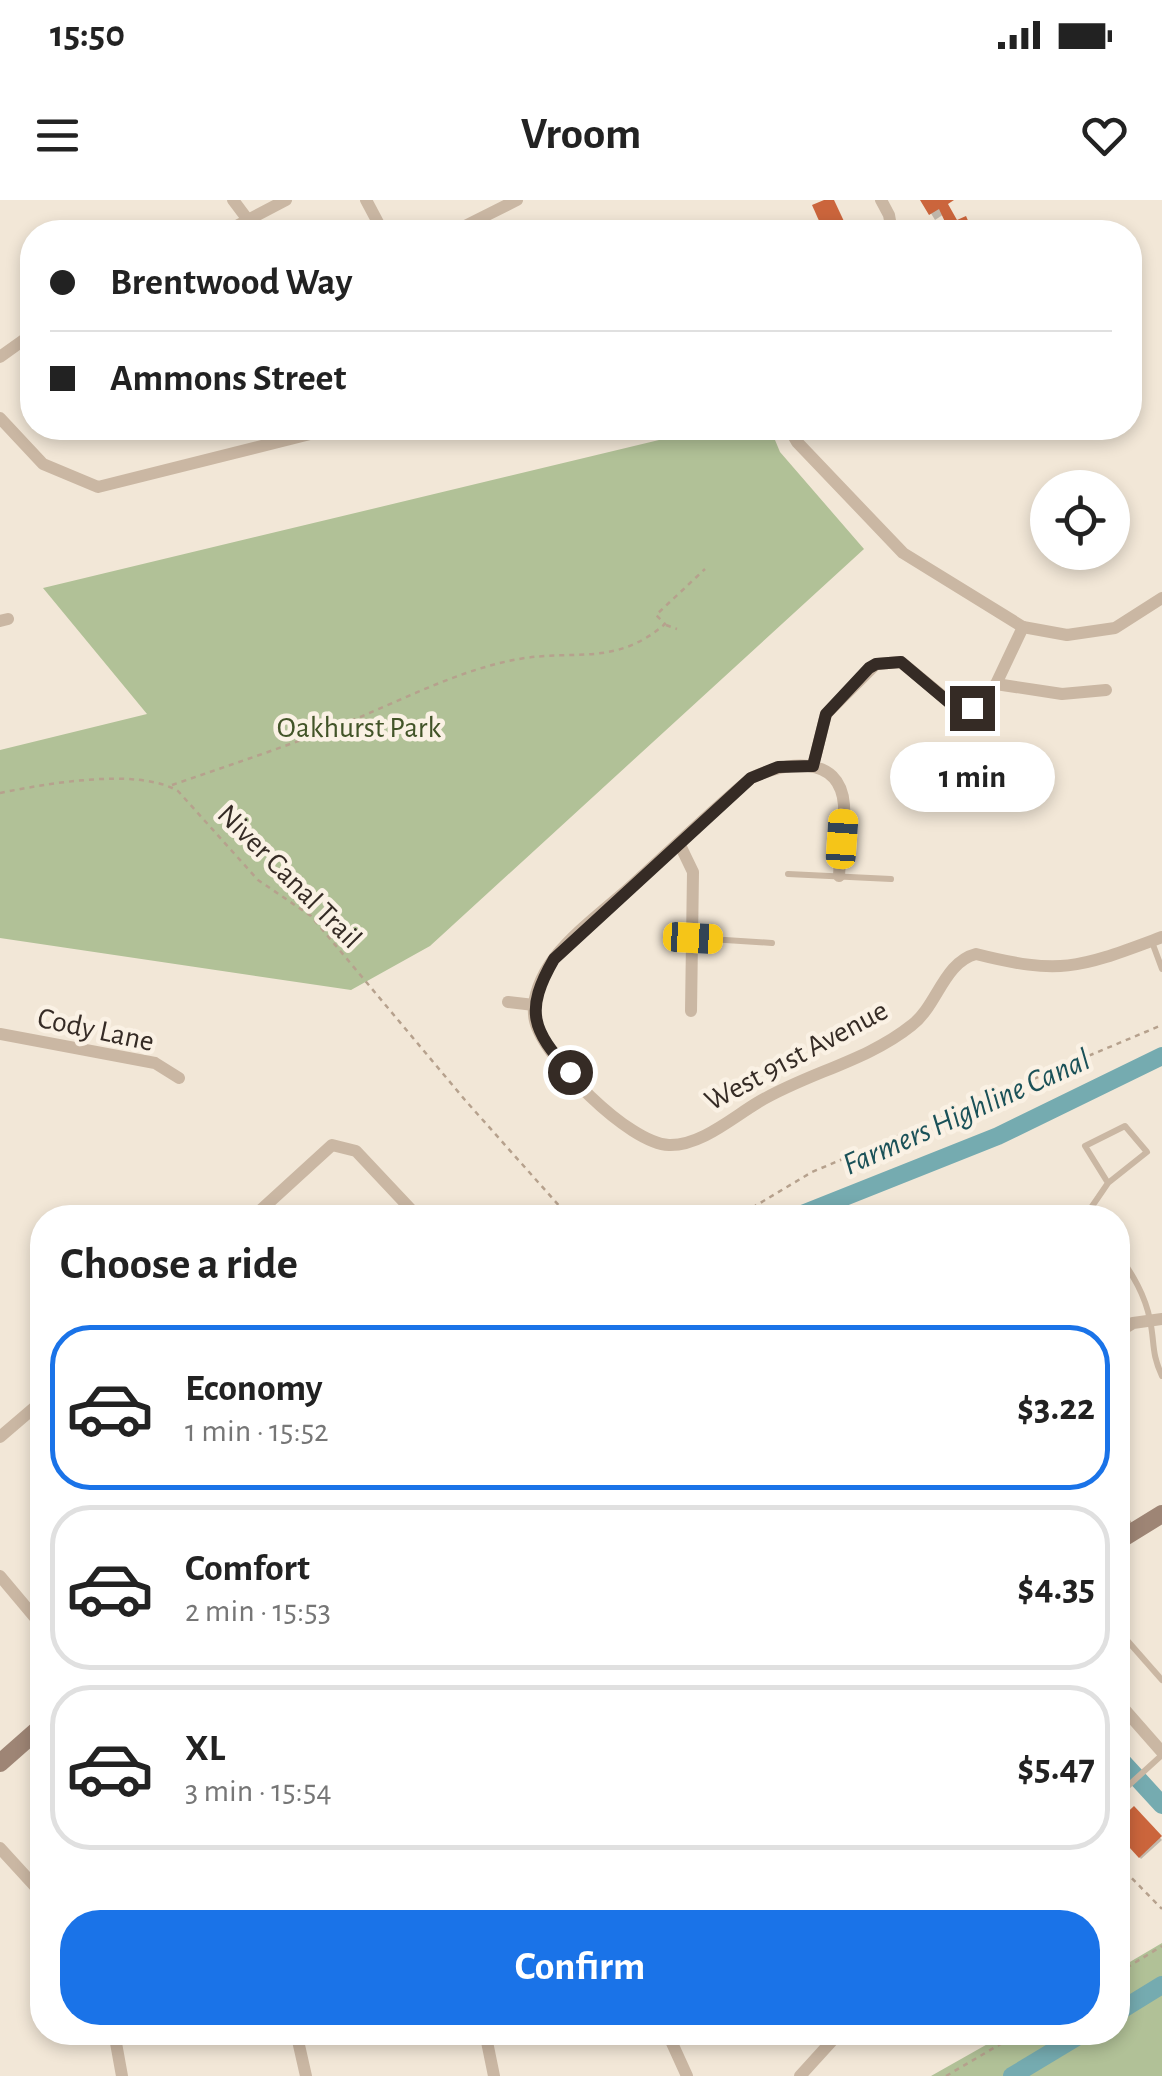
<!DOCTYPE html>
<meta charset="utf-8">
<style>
body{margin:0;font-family:"Alegreya Sans",sans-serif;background:#f6f6f6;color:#222;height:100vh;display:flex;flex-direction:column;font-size:38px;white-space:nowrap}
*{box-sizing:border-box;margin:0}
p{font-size:32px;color:#767676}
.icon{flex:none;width:55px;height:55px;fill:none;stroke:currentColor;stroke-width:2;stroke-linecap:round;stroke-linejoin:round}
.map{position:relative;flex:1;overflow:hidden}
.side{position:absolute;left:30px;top:1005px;width:1100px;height:840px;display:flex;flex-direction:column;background:#fff;border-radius:40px;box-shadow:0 5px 15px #0003}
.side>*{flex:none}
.top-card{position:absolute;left:20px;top:20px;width:1122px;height:220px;border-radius:40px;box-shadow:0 5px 15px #0003;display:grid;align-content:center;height:220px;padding:0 30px;background:#fff}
.buttons{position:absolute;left:1030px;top:270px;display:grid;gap:20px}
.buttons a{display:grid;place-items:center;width:100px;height:100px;border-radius:50%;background:#fff;box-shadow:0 5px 15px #0003;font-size:50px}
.end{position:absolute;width:45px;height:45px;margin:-22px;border:12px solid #352b25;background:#fff;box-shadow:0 0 0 5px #fff}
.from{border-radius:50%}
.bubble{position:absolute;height:70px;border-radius:35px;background:#fff;box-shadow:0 5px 15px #0003;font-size:32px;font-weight:700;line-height:70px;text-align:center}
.car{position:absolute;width:30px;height:60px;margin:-30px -15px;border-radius:12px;box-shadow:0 0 8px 2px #0007;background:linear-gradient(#f5c518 24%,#345 0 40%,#f5c518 0 76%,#345 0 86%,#f5c518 0)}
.top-card b{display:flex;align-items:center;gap:35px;height:95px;font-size:38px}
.top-card b+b{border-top:2px solid #e0e0e0}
.top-card i{width:25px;height:25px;background:#222}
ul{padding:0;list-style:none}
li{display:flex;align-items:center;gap:30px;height:165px;margin:0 20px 15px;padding:0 10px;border:5px solid #e0e0e0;border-radius:40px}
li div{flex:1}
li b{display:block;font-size:38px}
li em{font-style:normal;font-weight:700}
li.selected{border-color:#1a73e8}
li>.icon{width:90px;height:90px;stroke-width:1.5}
h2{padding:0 30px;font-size:45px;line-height:120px}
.cta{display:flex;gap:20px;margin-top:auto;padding:20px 30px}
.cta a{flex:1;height:115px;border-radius:40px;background:#1a73e8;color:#fff;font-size:40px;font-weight:700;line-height:115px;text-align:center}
.status{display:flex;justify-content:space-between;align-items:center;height:70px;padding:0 50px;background:#fff;direction:ltr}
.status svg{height:28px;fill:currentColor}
header{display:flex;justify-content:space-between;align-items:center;height:130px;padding:0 30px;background:#fff;font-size:45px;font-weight:700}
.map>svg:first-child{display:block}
</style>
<div class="status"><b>15:50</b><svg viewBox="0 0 49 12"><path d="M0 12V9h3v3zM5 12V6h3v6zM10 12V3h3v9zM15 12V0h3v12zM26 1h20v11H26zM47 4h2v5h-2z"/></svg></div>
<header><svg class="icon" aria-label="menu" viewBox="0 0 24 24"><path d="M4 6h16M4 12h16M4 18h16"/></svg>Vroom<svg class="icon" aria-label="heart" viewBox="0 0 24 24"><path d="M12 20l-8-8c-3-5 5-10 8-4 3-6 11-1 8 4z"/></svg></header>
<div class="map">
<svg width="1162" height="1876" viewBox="0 0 1162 1876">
<rect width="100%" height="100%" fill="#f2e7d7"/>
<g fill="#b1c197">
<polygon points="709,228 770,228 780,252 864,349 430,746 351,790 0,738 0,550 147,514 43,388"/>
<polygon points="1162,1743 1162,1876 931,1876 1007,1833 1118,1832 1118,1769"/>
</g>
<g fill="#0003">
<polygon points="923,0 942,0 956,23 969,26 972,32 952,32 944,14 935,20"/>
<polygon points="1134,1609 1162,1640 1141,1659 1118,1633 1118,1624"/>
</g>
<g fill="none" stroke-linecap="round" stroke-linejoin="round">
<g stroke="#75abb0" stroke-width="18">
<polyline points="792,1018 998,936 1162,856"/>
<polyline points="1118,1557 1162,1605"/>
<polyline points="1118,1812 1162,1785"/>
<polyline points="1012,1876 1085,1832"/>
</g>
</g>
<g fill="#cb653c">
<polygon points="824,0 834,0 849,32 824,32 812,5"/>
<polygon points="920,0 954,0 948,4 957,20 966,16 973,32 927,32 946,24 939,9 929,15"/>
<polygon points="1134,1606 1162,1636 1139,1658 1118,1635 1118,1621"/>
</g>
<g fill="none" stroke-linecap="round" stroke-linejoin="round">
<g stroke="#b6a18d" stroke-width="2.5" stroke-dasharray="5 5" stroke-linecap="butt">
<polyline points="666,425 677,429"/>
<path d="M172,585C233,564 294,544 353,520C406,498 462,469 519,459C575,449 615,467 665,424L656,415L705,369"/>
<path d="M0,593C44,584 138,567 178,591L258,680L311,716L465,900L570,1018"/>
<polyline points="735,1018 812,972 1162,825"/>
<polyline points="1118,1664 1162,1709"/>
<polyline points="1118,1773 1162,1746"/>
<polyline points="946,1876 1021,1832"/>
</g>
<g stroke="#cab7a3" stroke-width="6">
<polyline points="788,674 891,679"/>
<polyline points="694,738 772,743"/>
<polyline points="1152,742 1162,769"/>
<polyline points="1084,1018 1108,983 1147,952 1125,926 1085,946 1108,983"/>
<path d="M1118,1054C1133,1075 1145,1095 1150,1120C1155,1144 1151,1152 1162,1176"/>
<polyline points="1118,1430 1162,1480"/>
<polyline points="1118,1595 1162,1555"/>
</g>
<g stroke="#cab7a3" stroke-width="12">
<polyline points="233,0 248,20"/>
<polyline points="366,0 383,32"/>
<polyline points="881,0 889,15 892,32"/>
<polyline points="225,32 286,0"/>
<polyline points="453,32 517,0"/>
<polyline points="0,157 32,134"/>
<polyline points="0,218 43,264 98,287 334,228"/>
<polyline points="789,228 797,242 903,353 1023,427 1067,435 1115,428 1162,398"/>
<polyline points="0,421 8,419"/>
<polyline points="996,484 1062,494 1106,490"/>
<polyline points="813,566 826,514 876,464 901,462 958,509 965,510 996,484 1023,427"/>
<polyline points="679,643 693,672 691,811"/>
<path d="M839,676C840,653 845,628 844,605C840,552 784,563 751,578C708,614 668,653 627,690C603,711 575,732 555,757C542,774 530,799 535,821C544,858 629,944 669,945C700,946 732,918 757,903C806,873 866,862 912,825C937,806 944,762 976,754C1063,776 1081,767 1162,737"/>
<polyline points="508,802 534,805"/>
<polyline points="0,834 155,863 179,878"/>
<polyline points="252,1018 332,945 356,951 419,1018"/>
<polyline points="1118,1132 1133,1123 1162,1119"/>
<polyline points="0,1237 42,1201"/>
<polyline points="1118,1313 1131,1332"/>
<polyline points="0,1376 42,1426"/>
<polyline points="1118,1502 1162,1552"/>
<polyline points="0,1648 42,1694"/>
<polyline points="114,1832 122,1876"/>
<polyline points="296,1832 306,1876"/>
<polyline points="485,1832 494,1876"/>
<polyline points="667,1832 687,1876"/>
<polyline points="800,1876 840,1832"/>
</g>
<g stroke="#9e8575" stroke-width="18">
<polyline points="1118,1341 1162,1314"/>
<polyline points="0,1563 42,1526"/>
</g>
</g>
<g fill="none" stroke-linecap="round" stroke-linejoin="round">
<path stroke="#352b25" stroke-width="12" d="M570,872C532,830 524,811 554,759L751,578L778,567L813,566L826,514L869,468L876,464L901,462L958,510L972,508"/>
</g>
<g text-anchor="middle" stroke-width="9" stroke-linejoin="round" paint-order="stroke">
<g font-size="30" fill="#425428" stroke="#faf1e4">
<text x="359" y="537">Oakhurst Park</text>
</g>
<g font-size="30" fill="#352b25" stroke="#faf1e4">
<text transform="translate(290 676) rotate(45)" y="10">Niver Canal Trail</text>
<text transform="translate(96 829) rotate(12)" y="10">Cody Lane</text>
<text transform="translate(796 855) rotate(-28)" y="10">West 91st Avenue</text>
</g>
<g font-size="32" font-style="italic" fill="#1a5158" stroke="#faf1e4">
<text transform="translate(966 911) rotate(-24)" y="11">Farmers Highline Canal</text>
</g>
</g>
</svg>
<div class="buttons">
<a><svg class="icon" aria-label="locate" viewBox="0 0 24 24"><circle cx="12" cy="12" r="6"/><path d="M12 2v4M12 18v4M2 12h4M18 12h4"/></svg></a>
</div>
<i class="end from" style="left:570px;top:872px"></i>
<i class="end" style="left:972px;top:508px"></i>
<div class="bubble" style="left:890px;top:542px;width:165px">1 min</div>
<i class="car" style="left:842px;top:639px;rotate:4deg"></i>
<i class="car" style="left:693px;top:738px;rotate:93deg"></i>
<div class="top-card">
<b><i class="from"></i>Brentwood Way</b>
<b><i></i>Ammons Street</b>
</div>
<section class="side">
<h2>Choose a ride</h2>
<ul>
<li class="selected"><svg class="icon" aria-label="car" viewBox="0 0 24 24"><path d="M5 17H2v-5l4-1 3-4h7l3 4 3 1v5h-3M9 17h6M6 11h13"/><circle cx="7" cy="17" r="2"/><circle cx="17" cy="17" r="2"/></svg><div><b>Economy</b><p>1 min · 15:52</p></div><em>$3.22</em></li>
<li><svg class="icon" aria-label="car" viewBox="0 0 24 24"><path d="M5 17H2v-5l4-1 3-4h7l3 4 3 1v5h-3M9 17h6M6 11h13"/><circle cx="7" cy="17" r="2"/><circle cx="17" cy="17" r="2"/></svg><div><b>Comfort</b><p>2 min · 15:53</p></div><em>$4.35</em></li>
<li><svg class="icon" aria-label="car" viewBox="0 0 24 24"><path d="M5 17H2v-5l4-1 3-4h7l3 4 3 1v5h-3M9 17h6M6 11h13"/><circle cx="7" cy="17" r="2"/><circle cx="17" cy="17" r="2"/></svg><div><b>XL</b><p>3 min · 15:54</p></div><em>$5.47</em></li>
</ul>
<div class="cta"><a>Confirm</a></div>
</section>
</div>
